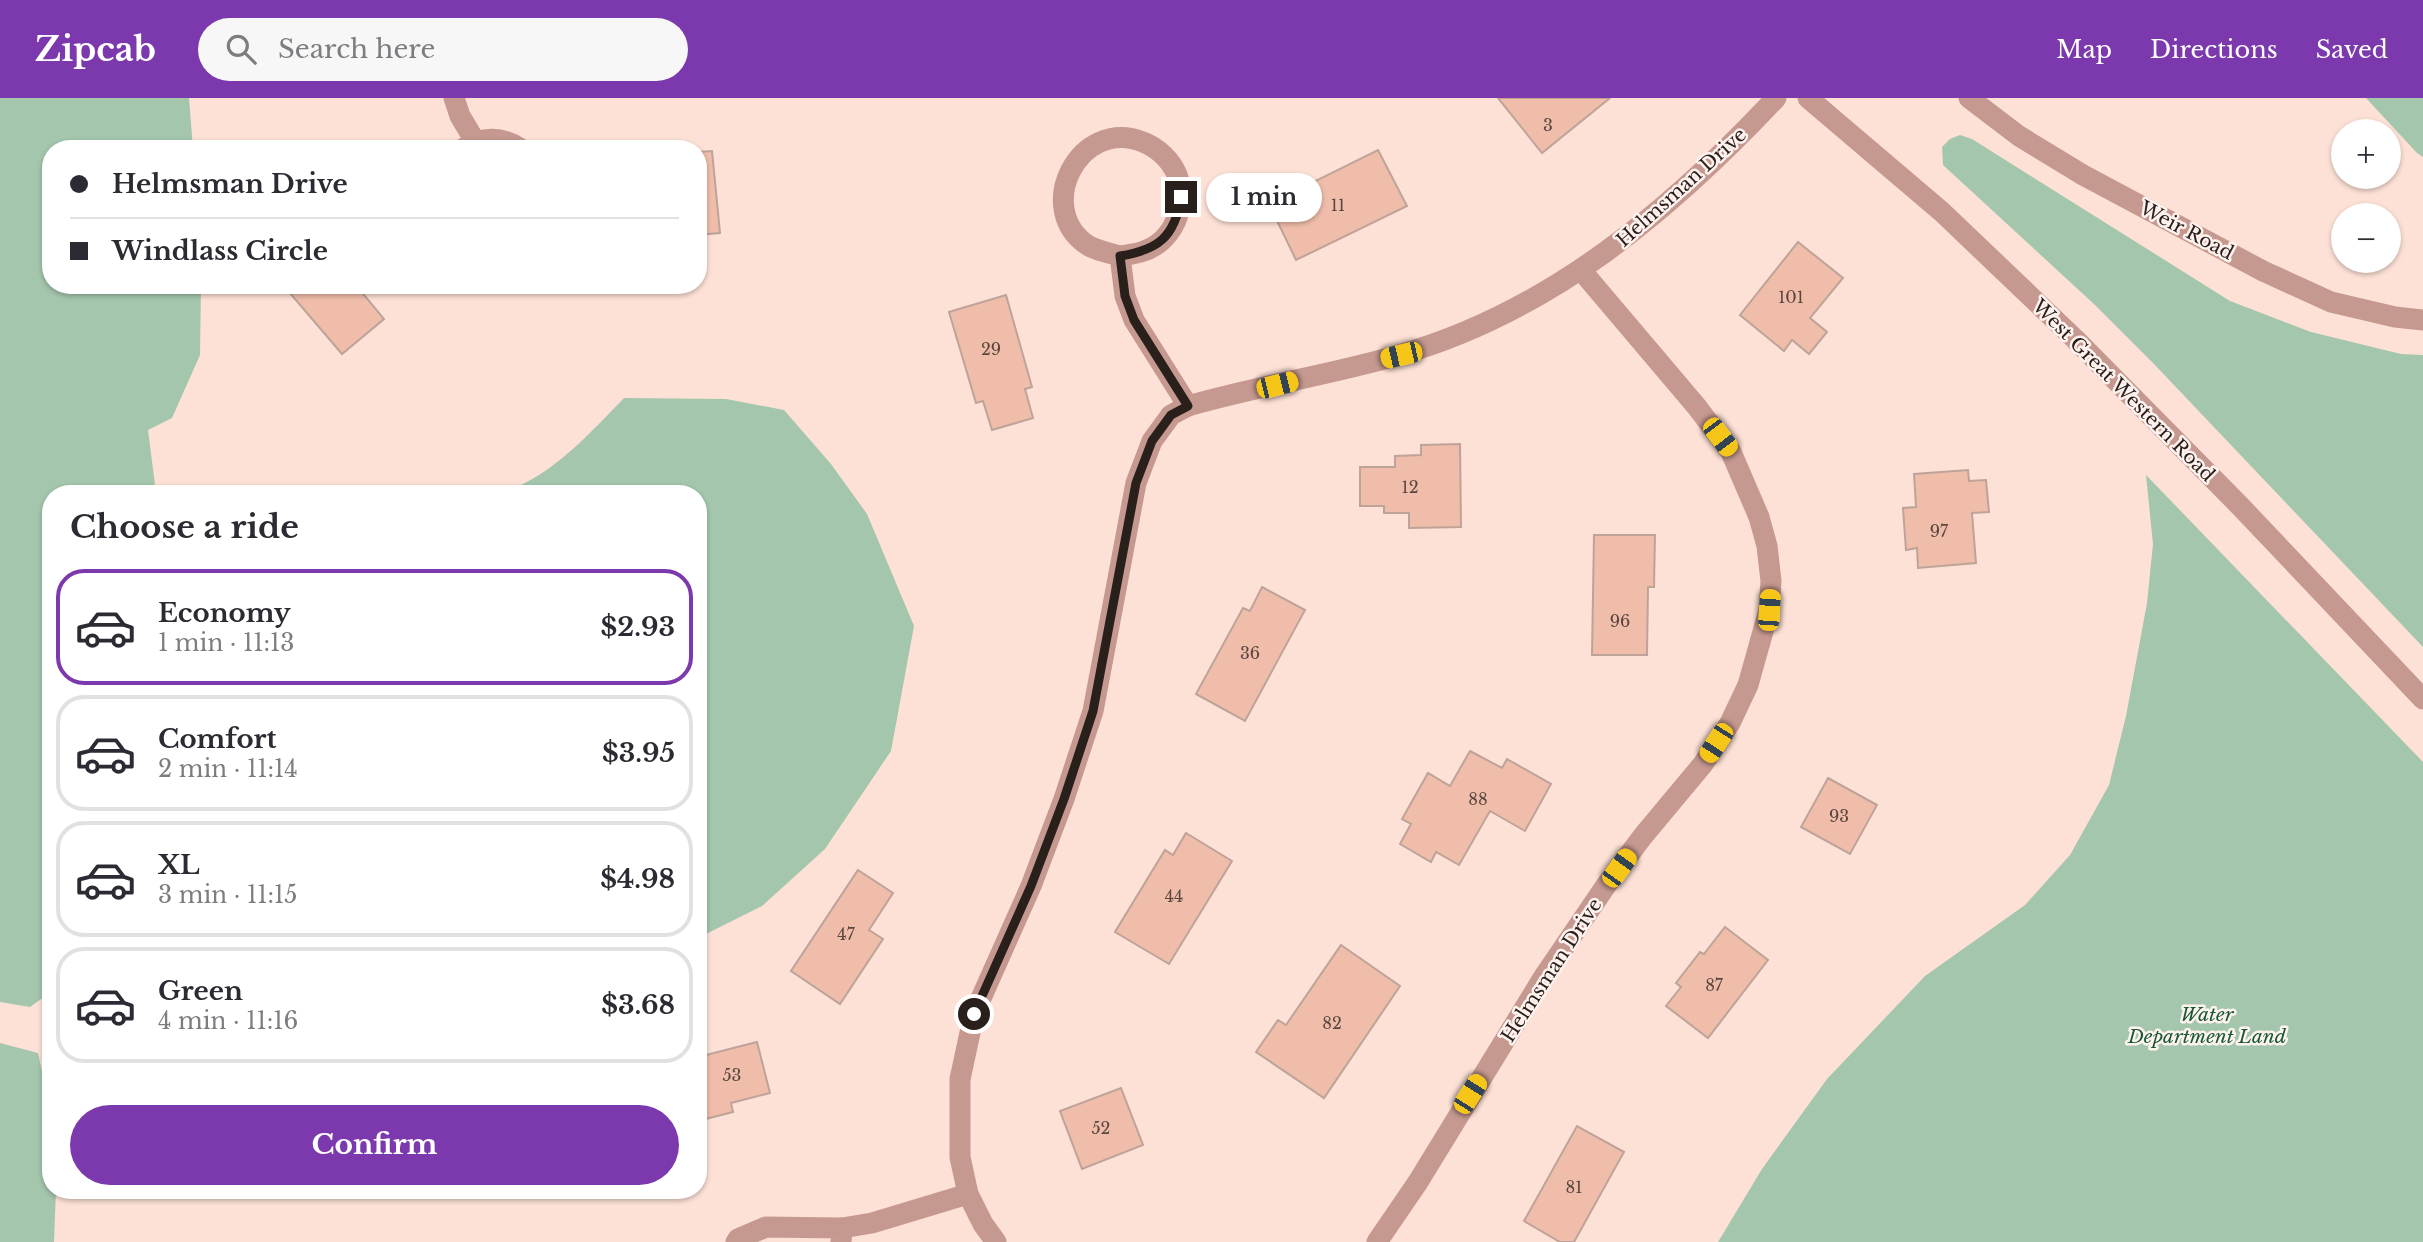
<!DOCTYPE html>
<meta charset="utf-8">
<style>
body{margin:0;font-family:"Libre Baskerville",serif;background:#f7f7f7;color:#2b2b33;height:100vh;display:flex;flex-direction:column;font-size:26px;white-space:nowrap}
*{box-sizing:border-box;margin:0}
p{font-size:23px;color:#7c7c81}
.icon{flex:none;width:38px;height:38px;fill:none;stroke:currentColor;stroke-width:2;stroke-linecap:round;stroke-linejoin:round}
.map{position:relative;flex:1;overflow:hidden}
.drawer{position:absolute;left:42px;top:387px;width:665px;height:714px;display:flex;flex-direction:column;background:#fff;border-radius:28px;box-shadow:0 2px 5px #0004}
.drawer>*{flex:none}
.hud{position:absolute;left:42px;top:42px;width:665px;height:154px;border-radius:28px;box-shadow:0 2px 5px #0004;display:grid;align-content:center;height:154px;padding:0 28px;background:#fff}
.controls{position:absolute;left:2331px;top:21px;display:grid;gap:14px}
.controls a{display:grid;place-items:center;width:70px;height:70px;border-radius:50%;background:#fff;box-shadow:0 2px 5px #0004;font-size:35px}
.end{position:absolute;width:32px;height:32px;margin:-16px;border:9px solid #291f1b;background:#fff;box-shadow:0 0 0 4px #fff}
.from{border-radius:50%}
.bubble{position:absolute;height:49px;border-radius:24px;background:#fff;box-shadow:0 2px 5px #0004;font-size:23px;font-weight:700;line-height:49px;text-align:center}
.car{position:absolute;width:21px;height:42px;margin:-21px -10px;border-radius:9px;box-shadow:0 0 5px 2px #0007;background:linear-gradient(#f5c518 24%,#345 0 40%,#f5c518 0 76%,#345 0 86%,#f5c518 0)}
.hud b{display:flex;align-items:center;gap:24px;height:66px;font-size:26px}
.hud b+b{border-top:2px solid #e1e1e2}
.hud i{width:18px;height:18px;background:#2b2b33}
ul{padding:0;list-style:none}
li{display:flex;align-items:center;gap:21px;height:116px;margin:0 14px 10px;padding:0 14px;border:4px solid #e1e1e2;border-radius:28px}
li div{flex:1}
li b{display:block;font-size:26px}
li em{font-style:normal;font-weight:700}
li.selected{border-color:#7b39ad}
li>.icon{width:63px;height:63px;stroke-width:1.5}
h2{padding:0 28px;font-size:32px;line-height:84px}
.button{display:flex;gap:14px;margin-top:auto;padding:14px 28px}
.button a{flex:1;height:80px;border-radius:42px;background:#7b39ad;color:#fff;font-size:28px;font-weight:700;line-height:80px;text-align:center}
header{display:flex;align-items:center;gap:42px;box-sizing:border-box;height:98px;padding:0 35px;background:#7b39ad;color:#fff}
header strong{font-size:33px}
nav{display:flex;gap:38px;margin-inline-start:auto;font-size:24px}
.search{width:490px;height:63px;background:#f7f7f7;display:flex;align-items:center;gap:18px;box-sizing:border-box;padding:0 24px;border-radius:38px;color:#7c7c81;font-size:26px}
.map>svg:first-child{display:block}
</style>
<header>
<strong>Zipcab</strong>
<div class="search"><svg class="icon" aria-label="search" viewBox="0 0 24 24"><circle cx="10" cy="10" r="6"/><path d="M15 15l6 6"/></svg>Search here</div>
<nav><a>Map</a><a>Directions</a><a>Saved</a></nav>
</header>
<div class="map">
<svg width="2423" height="1144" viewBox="0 0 2423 1144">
<rect width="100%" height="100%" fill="#fde1d6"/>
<g fill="#a4c6ad">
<polygon points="0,0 189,0 193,51 51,51 51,187 201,187 200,257 172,320 148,332 156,395 51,396 51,894 30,909 0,904"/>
<polygon points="2366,0 2423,0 2423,59 2417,55"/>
<polygon points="1960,37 1972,41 2230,203 2311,234 2401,256 2423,257 2423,549 2153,265 2095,207 1943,67 1942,49 1950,41"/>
<path d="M624,300L726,301L784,312L831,366L867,416L914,528L891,653L825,751L762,808L698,840V396L502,395C552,378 588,337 624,300Z"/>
<polygon points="2146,377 2423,664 2423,1144 1718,1144 1762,1071 1827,981 1925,878 2025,807 2070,757 2109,687 2126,618 2147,505 2153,446"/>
<polygon points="0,945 38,955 51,1015 51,1092 56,1092 54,1144 0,1144"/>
</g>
<g fill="#efbdaa" stroke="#bda398" stroke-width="2">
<polygon points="1498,0 1610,0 1542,55"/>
<polygon points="1378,52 1407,108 1296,162 1269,106"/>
<polygon points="712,53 720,135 698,137 698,54"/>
<polygon points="1798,144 1843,180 1810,220 1827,234 1809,256 1792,242 1784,253 1740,217"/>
<polygon points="283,187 356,187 384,221 342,256"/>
<polygon points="1006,197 1032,289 1025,291 1033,320 992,332 983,303 976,305 949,214"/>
<polygon points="1460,346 1461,429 1409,430 1409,415 1384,415 1384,408 1360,408 1360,369 1395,369 1395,358 1421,357 1421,347"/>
<polygon points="1968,372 1969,383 1986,382 1989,414 1972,415 1976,465 1918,470 1917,450 1906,452 1903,410 1916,409 1914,376"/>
<polygon points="1594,437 1655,437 1654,489 1648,489 1647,557 1592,557"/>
<polygon points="1262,489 1305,512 1245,623 1196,596 1243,510 1250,513"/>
<polygon points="1470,653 1502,670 1507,661 1551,686 1525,733 1490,713 1459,767 1436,754 1431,764 1400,746 1411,726 1402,721 1428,675 1450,688"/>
<polygon points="1828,680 1877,707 1850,756 1801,729"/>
<polygon points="1186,735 1232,763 1169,866 1115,834 1165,752 1173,757"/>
<polygon points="858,772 893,795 869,832 883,841 840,906 791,873"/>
<polygon points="1725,829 1768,862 1708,940 1666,908 1681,889 1676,885 1700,854 1704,856"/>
<polygon points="1341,847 1400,888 1324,1000 1256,954 1278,922 1286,927"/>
<polygon points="757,944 770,995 731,1005 733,1014 698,1023 698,959"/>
<polygon points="1121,990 1143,1047 1082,1071 1060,1013"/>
<polygon points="1577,1028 1624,1054 1574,1144 1560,1144 1524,1123"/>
</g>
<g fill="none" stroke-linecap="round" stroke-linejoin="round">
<g stroke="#c69990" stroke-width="21">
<polyline points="454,0 460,18 475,43"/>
<polyline points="1969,0 2019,38 2083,77 2263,173 2331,204 2395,219 2423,222"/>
<path d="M462,51C483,39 500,37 521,51"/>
<path d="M1120,158C1110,155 1098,153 1089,148C1032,112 1079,18 1143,44C1158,50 1171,62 1177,77C1189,107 1173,145 1141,154C1134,156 1127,157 1120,158L1125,198L1134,222L1188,308"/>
<polyline points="842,1130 872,1125 968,1096"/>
<polyline points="736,1144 738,1141 766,1129 842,1130 841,1144"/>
<path d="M996,1144L983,1126L968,1096L960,1059V981L968,944L974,916L1031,788L1064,701L1093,613L1136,385L1152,343L1171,317L1188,308C1257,288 1330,277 1399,257C1550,214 1671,112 1776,0"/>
<polyline points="1377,1144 1418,1084 1543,880 1607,786 1643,738 1703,666 1730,625 1748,587 1769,512 1771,483 1767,448 1759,419 1731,354 1697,309 1581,172"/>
</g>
<polyline stroke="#c69990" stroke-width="21" points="1808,0 1942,114 2075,241 2241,409 2423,601"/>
</g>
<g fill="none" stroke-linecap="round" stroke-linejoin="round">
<path stroke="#291f1b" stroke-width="9" d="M974,916L1031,788L1064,701L1093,613L1136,385L1152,343L1171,317L1188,308L1134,222L1125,198L1120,158C1158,152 1175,139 1181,99"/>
</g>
<g text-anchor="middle" stroke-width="5" stroke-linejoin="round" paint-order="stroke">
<g font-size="16" fill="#5a463f">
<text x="1548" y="33">3</text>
<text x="1338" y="113">11</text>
<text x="1791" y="205">101</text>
<text x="991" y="257">29</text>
<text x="1410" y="395">12</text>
<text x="1939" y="439">97</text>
<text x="1620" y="529">96</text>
<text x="1250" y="561">36</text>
<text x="1478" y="707">88</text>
<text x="1839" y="724">93</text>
<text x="1174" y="804">44</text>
<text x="846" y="842">47</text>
<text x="1714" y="893">87</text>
<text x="1332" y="931">82</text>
<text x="732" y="983">53</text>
<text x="1101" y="1036">52</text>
<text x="1574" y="1095">81</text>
</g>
<g font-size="19" fill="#291f1b" stroke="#fef2ee">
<text transform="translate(1681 89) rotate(-42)" y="7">Helmsman Drive</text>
<text transform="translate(2187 132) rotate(28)" y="7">Weir Road</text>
<text transform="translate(2124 292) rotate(45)" y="7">West Great Western Road</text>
<text transform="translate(1551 872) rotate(-57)" y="7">Helmsman Drive</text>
</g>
<g font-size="19" font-style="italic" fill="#165931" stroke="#fef2ee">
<text x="2207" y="923">Water<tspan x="2207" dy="22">Department Land</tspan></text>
</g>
</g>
</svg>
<div class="controls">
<a>+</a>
<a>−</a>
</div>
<i class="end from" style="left:974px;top:916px"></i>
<i class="end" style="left:1181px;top:99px"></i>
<div class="bubble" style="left:1206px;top:75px;width:116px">1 min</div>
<i class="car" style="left:1401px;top:257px;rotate:257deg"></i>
<i class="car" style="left:1277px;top:287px;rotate:76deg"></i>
<i class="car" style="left:1720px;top:339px;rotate:143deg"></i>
<i class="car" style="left:1769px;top:512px;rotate:4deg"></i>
<i class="car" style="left:1716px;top:645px;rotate:213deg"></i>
<i class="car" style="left:1619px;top:770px;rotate:36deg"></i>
<i class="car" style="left:1470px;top:996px;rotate:32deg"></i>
<div class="hud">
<b><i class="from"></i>Helmsman Drive</b>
<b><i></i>Windlass Circle</b>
</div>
<section class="drawer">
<h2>Choose a ride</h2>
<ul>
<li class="selected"><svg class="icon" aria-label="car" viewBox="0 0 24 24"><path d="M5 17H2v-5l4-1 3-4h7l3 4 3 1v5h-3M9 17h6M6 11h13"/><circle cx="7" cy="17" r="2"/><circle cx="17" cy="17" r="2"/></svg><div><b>Economy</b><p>1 min · 11:13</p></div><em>$2.93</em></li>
<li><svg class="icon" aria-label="car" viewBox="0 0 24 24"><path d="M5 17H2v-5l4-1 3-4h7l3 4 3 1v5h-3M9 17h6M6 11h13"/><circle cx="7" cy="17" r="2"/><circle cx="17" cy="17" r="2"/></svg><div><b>Comfort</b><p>2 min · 11:14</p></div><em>$3.95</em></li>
<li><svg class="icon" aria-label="car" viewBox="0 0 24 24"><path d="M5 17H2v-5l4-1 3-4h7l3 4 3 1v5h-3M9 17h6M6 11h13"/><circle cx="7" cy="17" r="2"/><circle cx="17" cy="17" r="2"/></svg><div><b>XL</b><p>3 min · 11:15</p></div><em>$4.98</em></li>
<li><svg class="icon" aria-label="car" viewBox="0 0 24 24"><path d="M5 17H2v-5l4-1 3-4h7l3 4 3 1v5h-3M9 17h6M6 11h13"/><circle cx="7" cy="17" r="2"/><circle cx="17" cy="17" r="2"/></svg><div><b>Green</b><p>4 min · 11:16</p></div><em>$3.68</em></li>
</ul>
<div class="button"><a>Confirm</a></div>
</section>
</div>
